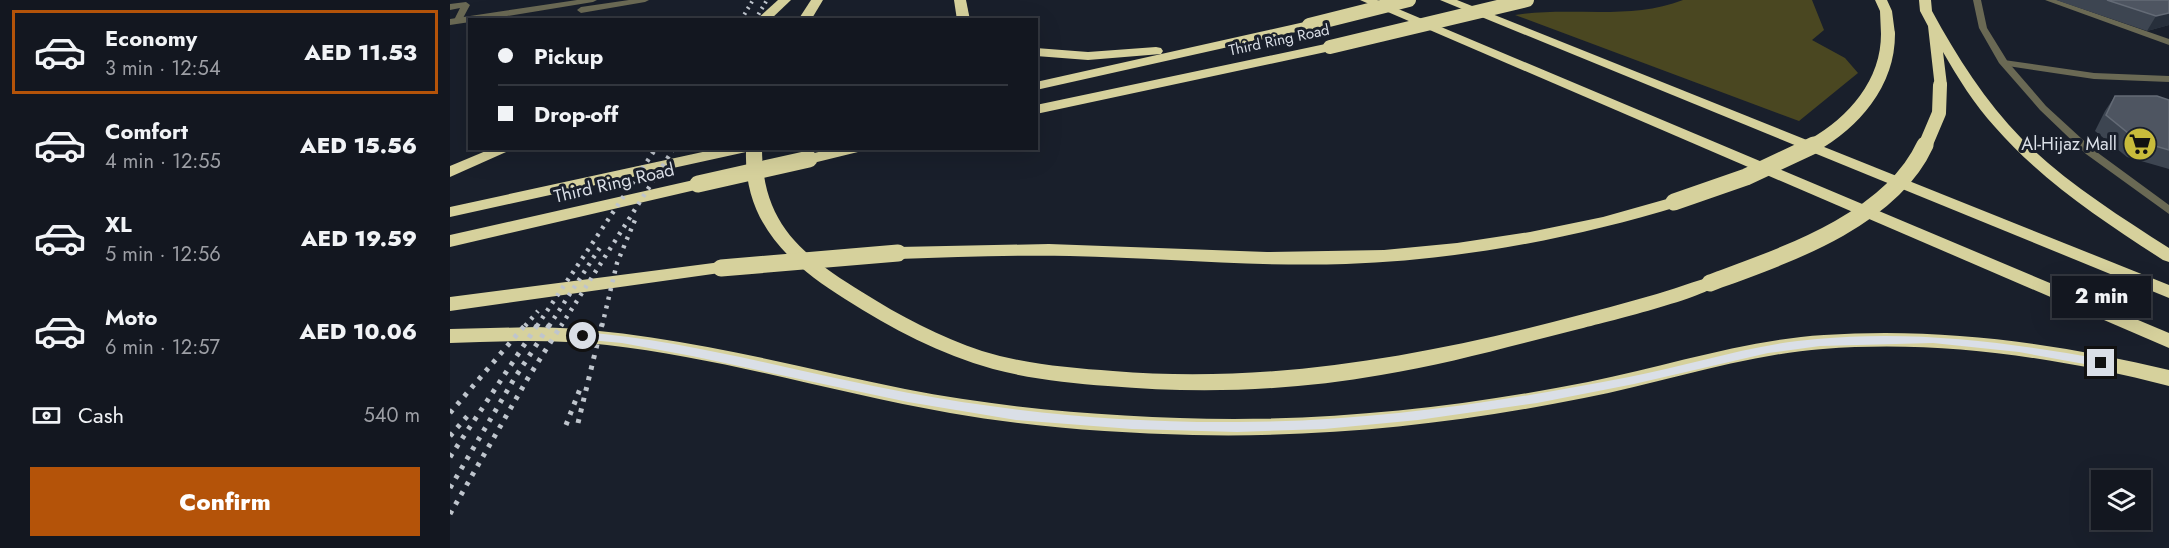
<!DOCTYPE html>
<meta charset="utf-8">
<style>
body{margin:0;font-family:Jost,sans-serif;background:#1c2029;color:#f1f3f6;height:100vh;display:flex;flex-direction:column;font-size:22px;white-space:nowrap}
*{box-sizing:border-box;margin:0}
p{font-size:20px;color:#9d9fa5}
.icon{flex:none;width:33px;height:33px;fill:none;stroke:currentColor;stroke-width:2;stroke-linecap:round;stroke-linejoin:round}
.map{position:relative;flex:1;overflow:hidden}
.details{display:flex;flex-direction:column;background:#131720;width:450px}
.details>*{flex:none}
.guide{position:absolute;left:18px;top:18px;width:570px;height:132px;border-radius:0px;box-shadow:0 6px 24px #0002,0 0 0 2px #32363e;display:grid;align-content:center;height:132px;padding:0 30px;background:#131720}
.tools{position:absolute;left:1641px;top:470px;display:grid;gap:12px}
.tools a{display:grid;place-items:center;width:60px;height:60px;border-radius:0px;background:#131720;box-shadow:0 6px 24px #0002,0 0 0 2px #32363e;font-size:30px}
.end{position:absolute;width:27px;height:27px;margin:-14px;border:8px solid #dadfe7;background:#111;box-shadow:0 0 0 3px #111}
.from{border-radius:50%}
.bubble{position:absolute;height:42px;border-radius:0px;background:#131720;box-shadow:0 6px 24px #0002,0 0 0 2px #32363e;font-size:20px;font-weight:800;line-height:42px;text-align:center}
.guide b{display:flex;align-items:center;gap:21px;height:57px;font-size:22px}
.guide b+b{border-top:2px solid #32363e}
.guide i{width:15px;height:15px;background:#f1f3f6}
ul{padding:10px 0 0;list-style:none}
li{display:flex;align-items:center;gap:18px;height:84px;margin:0 12px 9px;padding:0 18px;border:3px solid transparent;border-radius:0px}
li div{flex:1}
li b{display:block;font-size:22px}
li em{font-style:normal;font-weight:800}
li.on{border-color:#b45309}
li>.icon{width:54px;height:54px;stroke-width:1.5}
.pay{display:flex;align-items:center;gap:15px;height:66px;padding:0 30px;font-size:22px}
.pay p{margin-inline-start:auto}
.button{display:flex;gap:12px;margin-top:auto;padding:12px 30px}
.button a{flex:1;height:69px;border-radius:0px;background:#b45309;color:#fff;font-size:24px;font-weight:800;line-height:69px;text-align:center}
main{display:flex;flex:1;min-height:0}
.map>svg:first-child{display:block}
</style>
<main>
<section class="details">
<ul>
<li class="on"><svg class="icon" aria-label="car" viewBox="0 0 24 24"><path d="M5 17H2v-5l4-1 3-4h7l3 4 3 1v5h-3M9 17h6M6 11h13"/><circle cx="7" cy="17" r="2"/><circle cx="17" cy="17" r="2"/></svg><div><b>Economy</b><p>3 min · 12:54</p></div><em>AED 11.53</em></li>
<li><svg class="icon" aria-label="car" viewBox="0 0 24 24"><path d="M5 17H2v-5l4-1 3-4h7l3 4 3 1v5h-3M9 17h6M6 11h13"/><circle cx="7" cy="17" r="2"/><circle cx="17" cy="17" r="2"/></svg><div><b>Comfort</b><p>4 min · 12:55</p></div><em>AED 15.56</em></li>
<li><svg class="icon" aria-label="car" viewBox="0 0 24 24"><path d="M5 17H2v-5l4-1 3-4h7l3 4 3 1v5h-3M9 17h6M6 11h13"/><circle cx="7" cy="17" r="2"/><circle cx="17" cy="17" r="2"/></svg><div><b>XL</b><p>5 min · 12:56</p></div><em>AED 19.59</em></li>
<li><svg class="icon" aria-label="car" viewBox="0 0 24 24"><path d="M5 17H2v-5l4-1 3-4h7l3 4 3 1v5h-3M9 17h6M6 11h13"/><circle cx="7" cy="17" r="2"/><circle cx="17" cy="17" r="2"/></svg><div><b>Moto</b><p>6 min · 12:57</p></div><em>AED 10.06</em></li>
</ul>
<div class="pay"><svg class="icon" aria-label="cash" viewBox="0 0 24 24"><path d="M3 7h18v10H3z"/><circle cx="12" cy="12" r="2"/></svg>Cash<p>540 m</p></div>
<div class="button"><a>Confirm</a></div>
</section>
<div class="map">
<svg width="1719" height="548" viewBox="0 0 1719 548">
<rect width="100%" height="100%" fill="#191f2b"/>
<path fill="#4a4721" d="M1233,0H1362L1374,30L1362,40L1395,58L1408,73L1349,121L1065,15C1121,6 1179,21 1233,0Z"/>
<g fill="none" stroke-linecap="round" stroke-linejoin="round">
<g fill="#6a6954" fill-rule="evenodd">
<polygon points="1595,0 1607,0 1719,39 1719,45"/>
<polygon points="16,2 20,5 12,20 5,22 4,20 10,8 0,10 0,4"/>
<polygon points="1554,60 1644,73 1719,76 1719,82 1644,79 1551,65 1551,61"/>
</g>
<g fill="#6a6954" fill-rule="evenodd">
<polygon points="127,0 147,0 143,2 33,20 20,20 20,22 0,25 0,19"/>
<polygon points="179,0 199,0 195,2 131,13 127,10 131,7"/>
<polygon points="1523,0 1531,0 1537,28 1558,62 1596,106 1644,150 1719,205 1719,214 1636,154 1590,110 1549,63 1529,28"/>
</g>
<g fill="#d6d19c" fill-rule="evenodd">
<polygon points="328,0 341,0 320,20 306,20"/>
<polygon points="361,0 373,0 361,20 348,20"/>
<polygon points="504,0 516,0 520,20 507,20"/>
<polygon points="910,0 927,0 1719,333 1719,348"/>
<polygon points="990,0 1007,0 1719,285 1719,298"/>
<polygon points="1425,0 1437,0 1442,11 1445,34 1443,37 1438,38 1431,34 1430,11"/>
<path d="M1469,0H1481L1482,11C1507,57 1535,101 1572,139C1615,182 1668,215 1719,248V262L1713,260C1653,221 1592,181 1545,127C1524,104 1508,78 1493,52L1497,85L1495,88H1485L1478,26L1470,11Z"/>
<polygon points="859,21 865,25 864,28 586,90 586,82"/>
<polygon points="880,43 887,47 885,50 586,114 586,105"/>
<polygon points="706,47 711,48 713,51 711,54 638,60 586,56 586,48 638,52"/>
<polygon points="43,148 65,148 0,177 0,166"/>
<path d="M271,148H312C312,224 352,255 412,292C450,316 490,337 532,351C574,364 620,368 663,371C843,386 1017,347 1189,299C1213,293 1236,284 1260,277L1266,279L1269,283C1260,297 1152,323 1129,329C1064,345 998,364 931,375C841,391 749,394 658,386C620,383 580,379 543,369C490,354 442,329 395,299C339,264 294,223 296,152L0,217V207Z"/>
<polygon points="384,148 414,148 412,151 359,164 351,159 353,156"/>
<polygon points="248,179 254,180 256,184 254,188 0,247 0,235"/>
<path d="M1224,197L1230,198L1232,202L1230,206C1121,239 1010,260 896,264C804,267 712,258 620,256C563,255 505,257 448,259L442,257L439,253L442,249L448,247L599,244L817,252L934,250L1007,243L1080,232L1153,217Z"/>
<polygon points="271,262 277,264 280,268 277,272 0,311 0,297"/>
<path d="M87,327C212,330 333,364 455,389C563,410 674,418 784,419C903,419 1022,405 1138,382C1217,366 1294,340 1374,335C1491,327 1606,343 1719,370V386C1606,357 1490,340 1373,349C1292,355 1213,383 1134,398C1005,424 875,438 743,435C662,433 580,427 500,413C385,393 273,358 157,345C105,339 52,341 0,343V329Z"/>
</g>
<g stroke="#bfc5cd" stroke-width="4" stroke-dasharray="2 4.5" stroke-linecap="butt">
<polyline points="291,20 303,0"/>
<polyline points="305,20 317,0"/>
</g>
<g stroke="#bfc5cd" stroke-width="4.5" stroke-dasharray="3 6" stroke-linecap="butt">
<polyline points="75,326 88,311"/>
<polyline points="87,326 206,148"/>
<polyline points="99,326 151,246"/>
<polyline points="111,326 224,148"/>
<polyline points="152,326 167,263 185,220"/>
</g>
<g stroke="#bfc5cd" stroke-width="5" stroke-dasharray="4 7" stroke-linecap="butt">
<polyline points="0,413 76,324"/>
<polyline points="128,423 152,324"/>
<polyline points="116,425 130,389"/>
<polyline points="0,436 21,412"/>
<polyline points="0,457 88,324"/>
<polyline points="0,488 64,379 100,324"/>
<polyline points="0,514 78,378 112,324"/>
</g>
<g stroke="#d6d19c" stroke-width="14">
<polyline points="859,25 959,0"/>
<polyline points="880,47 1077,0"/>
<path d="M1362,146C1403,123 1438,84 1438,34"/>
<polyline points="1475,146 1489,113 1490,85"/>
</g>
<g stroke="#d6d19c" stroke-width="17">
<polyline points="248,184 359,159"/>
<polyline points="1224,202 1296,177 1364,145"/>
<polyline points="271,268 448,253"/>
<path d="M1260,283C1333,256 1440,221 1475,145"/>
</g>
</g>
<g fill="#3d4551">
<polygon points="1606,0 1719,0 1719,25 1697,31"/>
<polygon points="1665,96 1719,100 1719,169 1677,157 1645,131 1655,111"/>
</g>
<polygon fill="#272f3b" points="1719,13 1719,25 1697,31 1706,16"/>
<g fill="#4e5561" stroke="#646b76" stroke-width="1.5">
<polygon points="1657,0 1719,0 1719,13 1706,16"/>
<polygon points="1665,96 1707,96 1719,100 1719,150 1688,141 1656,115"/>
</g>
<path fill="#dadfe7" d="M133,332C243,341 350,373 459,393C567,413 678,423 788,422C920,422 1050,402 1179,377C1242,365 1303,344 1367,339C1463,330 1557,342 1651,359L1657,363L1651,367L1569,352L1483,343L1370,346L1318,353L1184,384L1087,403L968,420L874,429L787,432L682,429L566,420L458,402L242,356L172,343L129,339L128,336Z"/>
<defs>
<symbol id="supermarket-disc" viewBox="-11 -11 22 22"><circle r="9.5" fill="#c8bb3b" stroke="#191f2b"/><path d="M-6-5.5h2.5l.6 2H6L4.5 2H-2.5L-4.4-4H-6ZM-1.5 3.2a1.3 1.3 0 1 0 .1 0ZM3 3.2a1.3 1.3 0 1 0 .1 0Z" fill="#111"/></symbol>
</defs>
<g fill-rule="evenodd">
<use href="#supermarket-disc" x="1671" y="125" width="38" height="38"/>
</g>
<g text-anchor="middle" stroke-width="6" stroke-linejoin="round" paint-order="stroke">
<g font-size="15" fill="#dadfe7" stroke="#191f2b">
<text transform="translate(829 40) rotate(-12)" y="5">Third Ring Road</text>
</g>
<g font-size="18" fill="#dadfe7" stroke="#191f2b" text-anchor="end">
<text x="1667" y="150">Al-Hijaz Mall</text>
</g>
<g font-size="18" fill="#dadfe7" stroke="#191f2b">
<text transform="translate(164 183) rotate(-13)" y="6">Third Ring Road</text>
</g>
</g>
</svg>
<div class="tools">
<a><svg class="icon" aria-label="layers" viewBox="0 0 24 24"><path d="M12 4l9 5-9 5-9-5zM3 14l9 5 9-5"/></svg></a>
</div>
<i class="end from" style="left:133px;top:336px"></i>
<i class="end" style="left:1651px;top:363px"></i>
<div class="bubble" style="left:1602px;top:276px;width:99px">2 min</div>
<div class="guide">
<b><i class="from"></i>Pickup</b>
<b><i></i>Drop-off</b>
</div>
</div>
</main>
